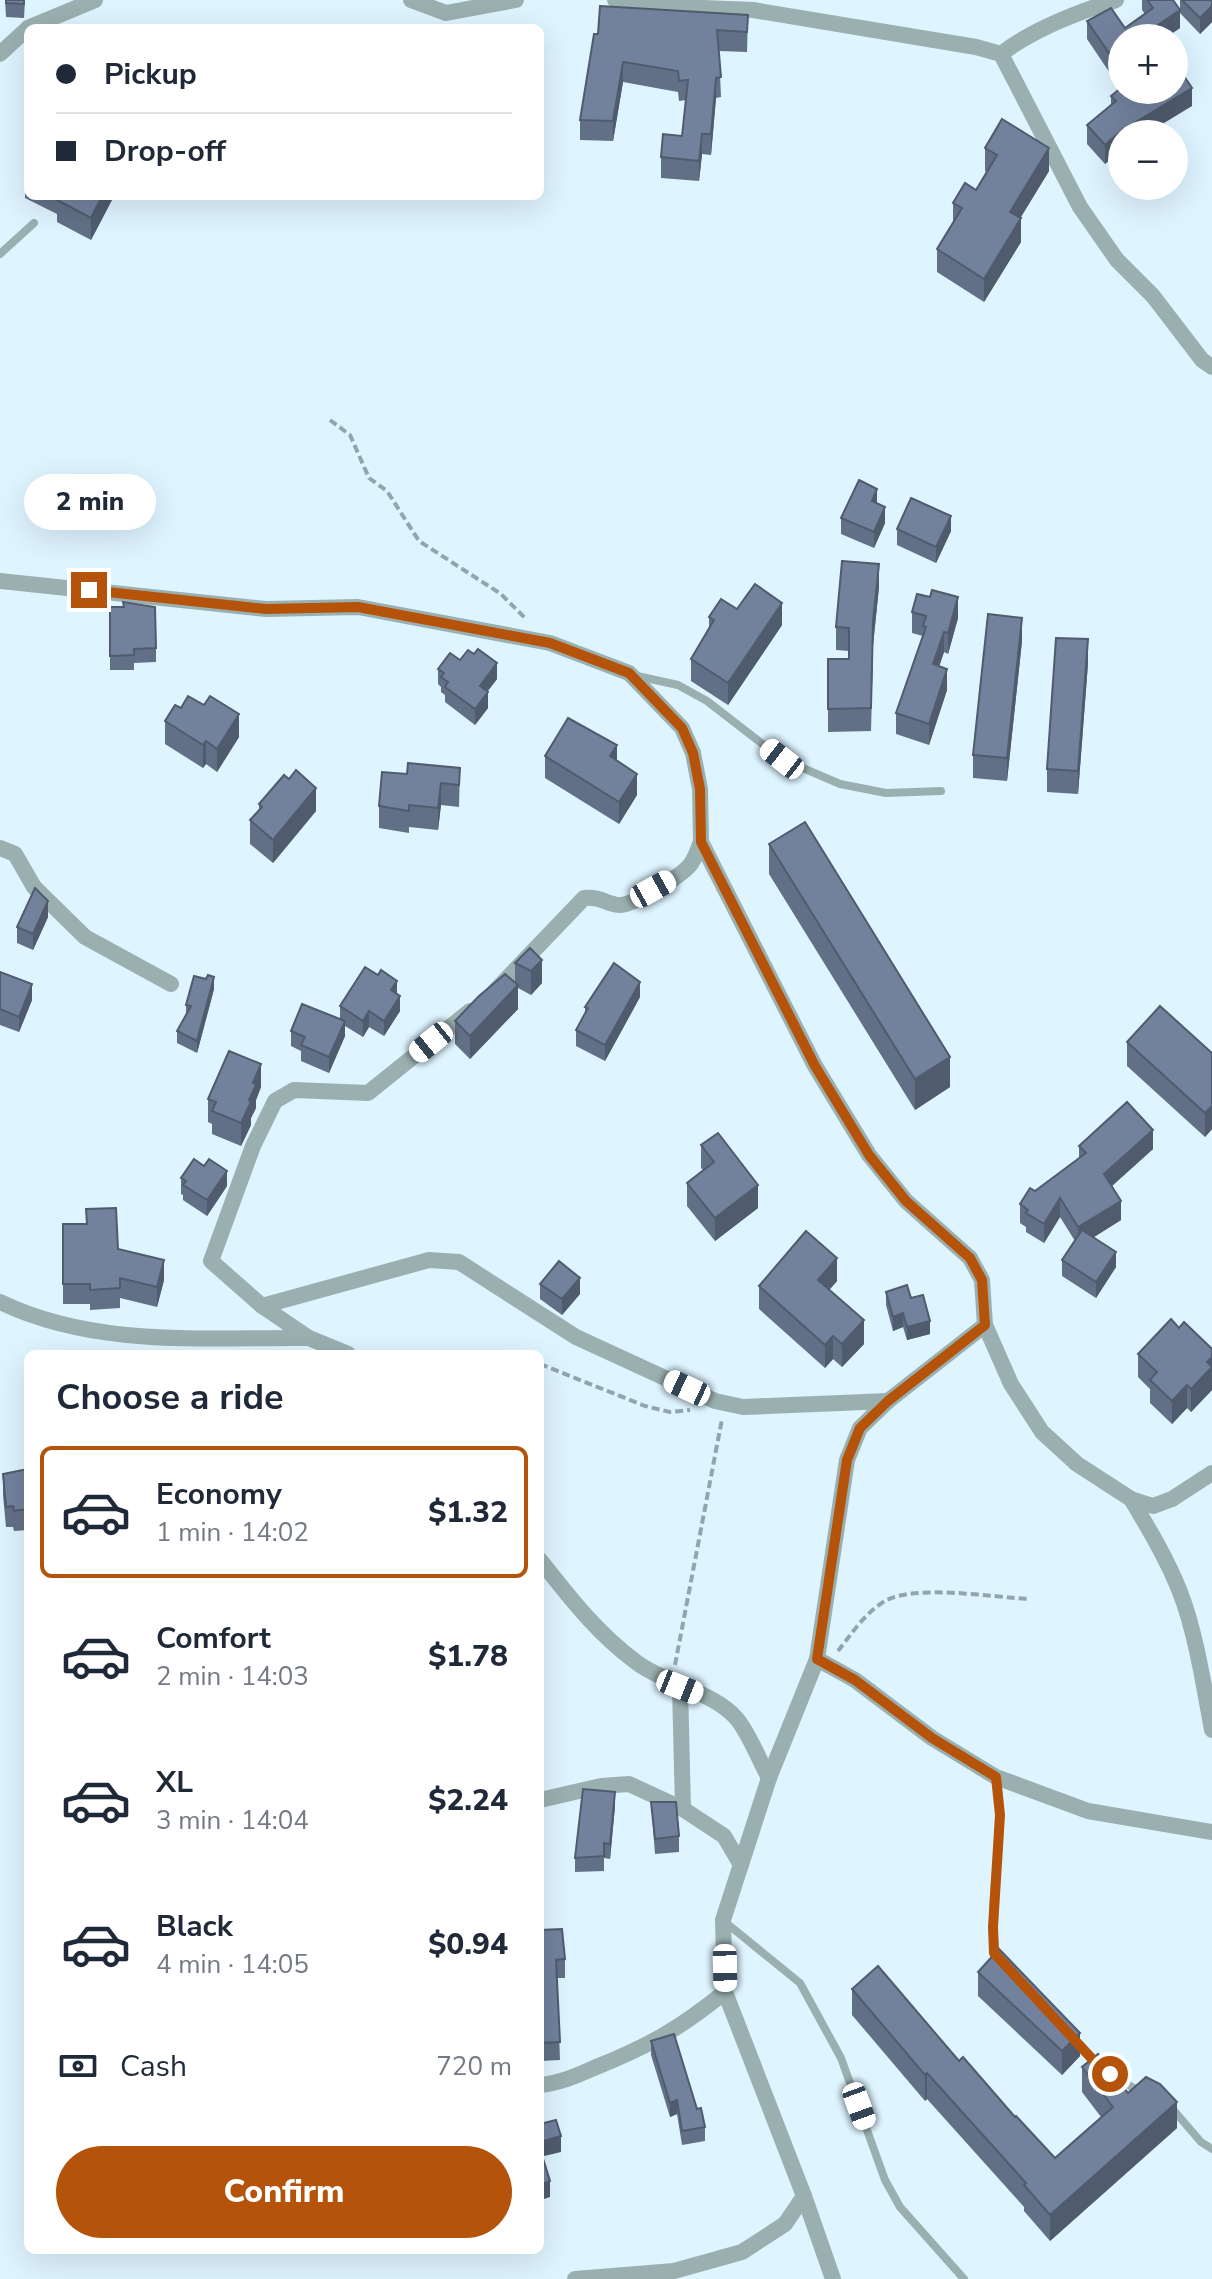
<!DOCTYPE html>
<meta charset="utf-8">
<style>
body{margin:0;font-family:"Nunito Sans",sans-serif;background:#f6f6f7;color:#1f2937;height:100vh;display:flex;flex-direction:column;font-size:30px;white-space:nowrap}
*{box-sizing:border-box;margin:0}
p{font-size:26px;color:#747a83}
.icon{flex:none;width:44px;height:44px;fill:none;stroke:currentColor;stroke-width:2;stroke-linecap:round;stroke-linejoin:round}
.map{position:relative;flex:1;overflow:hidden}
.drawer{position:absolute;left:24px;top:1350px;width:520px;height:904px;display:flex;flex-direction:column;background:#fff;border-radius:12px;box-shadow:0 8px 32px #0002}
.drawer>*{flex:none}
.banner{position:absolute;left:24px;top:24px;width:520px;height:176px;border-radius:12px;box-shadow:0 8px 32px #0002;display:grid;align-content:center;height:176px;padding:0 32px;background:#fff}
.fabs{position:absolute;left:1108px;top:24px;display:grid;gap:16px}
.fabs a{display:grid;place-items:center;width:80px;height:80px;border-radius:50%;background:#fff;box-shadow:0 8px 32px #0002;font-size:40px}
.end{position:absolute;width:36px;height:36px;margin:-18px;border:10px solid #b45309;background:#fff;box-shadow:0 0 0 4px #fff}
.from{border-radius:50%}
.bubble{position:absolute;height:56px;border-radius:28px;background:#fff;box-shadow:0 8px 32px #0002;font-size:26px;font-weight:800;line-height:56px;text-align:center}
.car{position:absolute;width:24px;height:48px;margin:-24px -12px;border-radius:10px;box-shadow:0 0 6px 2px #0007;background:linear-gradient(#fff 24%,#345 0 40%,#fff 0 76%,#345 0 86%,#fff 0)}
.banner b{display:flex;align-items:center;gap:28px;height:76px;font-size:30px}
.banner b+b{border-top:2px solid #e0e1e3}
.banner i{width:20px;height:20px;background:#1f2937}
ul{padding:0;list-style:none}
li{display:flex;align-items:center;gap:24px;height:132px;margin:0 16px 12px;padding:0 16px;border:4px solid transparent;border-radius:12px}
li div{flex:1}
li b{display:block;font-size:30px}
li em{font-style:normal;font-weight:800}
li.on{border-color:#b45309}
li>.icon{width:72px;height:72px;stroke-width:1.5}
h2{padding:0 32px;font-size:36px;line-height:96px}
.pay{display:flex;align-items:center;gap:20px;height:88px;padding:0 32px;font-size:30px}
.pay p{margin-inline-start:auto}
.button{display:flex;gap:16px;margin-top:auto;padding:16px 32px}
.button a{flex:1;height:92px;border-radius:48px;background:#b45309;color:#fff;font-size:32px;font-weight:800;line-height:92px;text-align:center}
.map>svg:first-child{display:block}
</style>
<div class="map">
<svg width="1212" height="2279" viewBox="0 0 1212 2279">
<rect width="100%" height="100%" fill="#def4ff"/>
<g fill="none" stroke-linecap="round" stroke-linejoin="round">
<g stroke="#92a5af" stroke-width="4" stroke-dasharray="8 4" stroke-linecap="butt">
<polyline points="330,420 350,435 369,478 387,491 419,541 501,594 526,619"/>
<polyline points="540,1364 645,1406 670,1412 690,1410"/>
<path d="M838,1651C852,1633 865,1613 885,1601C915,1584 992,1597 1028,1599"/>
<polyline points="675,1665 722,1419"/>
</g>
<g stroke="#9ab0b0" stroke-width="8">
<polyline points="0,254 34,223"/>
<polyline points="637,676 678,685 707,701 782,759 840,784 886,793 941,791"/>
<path d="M996,1778C998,1790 1000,1803 1000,1815C1001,1848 983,1939 1001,1962"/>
<polyline points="725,1922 800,1983 841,2058 885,2180 900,2207 964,2279"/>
<polyline points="1073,2039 1100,2066"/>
<polyline points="1111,2074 1140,2092"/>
<polyline points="1170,2106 1201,2142 1212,2149"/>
</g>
<g stroke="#9ab0b0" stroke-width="16">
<polyline points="411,0 446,13 516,0"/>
<polyline points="615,0 655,6 753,10 976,47 1001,54 1080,207 1117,260 1153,296 1202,360 1212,367"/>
<polyline points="28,28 95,0"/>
<polyline points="0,54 28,28"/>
<path d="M1001,54C1033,29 1078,12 1116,0"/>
<polyline points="0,581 266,609 358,607 550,643 629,673 682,728 693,753 700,789 701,842 815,1066 869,1155 906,1201 970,1258 982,1280 985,1325 1011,1384 1042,1432 1077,1464 1131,1499 1153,1506 1172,1499 1212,1473"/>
<polyline points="0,848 15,854 34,887 85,937 171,984"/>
<path d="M494,992L584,898C602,896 607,905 620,905C634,905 681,876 690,865C695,859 698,849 701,842"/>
<path d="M0,1302C95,1348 205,1337 307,1338"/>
<polyline points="262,1306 429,1260 459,1262 576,1337 715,1401 743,1407 888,1401"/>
<polyline points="348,1354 309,1338 262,1306 211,1261 253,1146 275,1101 294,1090 368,1093 470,1011"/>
<path d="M1131,1499C1149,1529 1167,1559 1180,1592C1196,1633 1204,1687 1212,1730"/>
<path d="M540,1560C571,1599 596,1632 636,1662C665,1684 715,1692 737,1719C750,1735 759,1760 769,1778"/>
<polyline points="817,1659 855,1680 932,1738 996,1777 1088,1811 1212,1832"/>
<polyline points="680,1687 683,1809"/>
<polyline points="540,1800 601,1786 629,1784 683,1809 724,1836 741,1865"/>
<path d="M540,2085C560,2083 576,2076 594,2068C649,2046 679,2029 725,1992"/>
<polyline points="575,2279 674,2271 742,2252 785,2224 804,2196"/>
<polyline points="833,2279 804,2196 725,1992 723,1920 769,1778 817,1659 847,1460 860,1428 888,1401 985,1325"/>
</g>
</g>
<g fill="#627087">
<polygon points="5,0 25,0 24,18 6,17"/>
<polygon points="1142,0 1173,0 1180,28 1165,38 1122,38 1122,90 1180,71 1192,106 1122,134 1122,149 1105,164 1087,144 1087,125 1111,105 1111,96 1120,88 1087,39 1087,21 1125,28 1145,14 1142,10"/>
<polygon points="1180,0 1212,0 1212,22 1200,34 1180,13"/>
<polygon points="748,15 747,52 719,51 721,97 716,98 711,155 702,154 699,181 661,178 661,157 682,136 686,100 679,101 678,92 623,82 613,141 580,140 580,120 598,34"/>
<polygon points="985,148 1049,171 1020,218 1021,242 984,302 937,272 937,249 953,223 953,203 976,190 987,172 985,171"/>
<polygon points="28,170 28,196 114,196 91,240 57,222 57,214 25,198 25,176"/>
<polygon points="877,503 885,523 874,548 841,534 841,518"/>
<polygon points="897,529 951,531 936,563 897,545"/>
<polygon points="879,587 873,645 871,731 828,732 828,659 849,659 849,651 836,650 836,627"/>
<polygon points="110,607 156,648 156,662 134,663 134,670 110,670"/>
<polygon points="737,609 782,625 728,705 691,681 691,659 709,629 709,617"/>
<polygon points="912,612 958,618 948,654 944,652 939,666 947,690 929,745 896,734 896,713 923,636 912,633"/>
<polygon points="1022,641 1007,781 973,778 973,755"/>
<polygon points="460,660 497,679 487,692 488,708 475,725 445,702 445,695 441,692 441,687 438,684 438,669"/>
<polygon points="1088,663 1078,794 1047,792 1047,769"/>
<polygon points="181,708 239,737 217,772 206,764 203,768 165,744 165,721"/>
<polygon points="545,756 617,761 637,795 619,824 545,778"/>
<polygon points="460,768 459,807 441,805 438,830 409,827 409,833 379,828 379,806 407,774"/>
<polygon points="259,804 316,811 273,863 250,844 250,820 259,810"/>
<polygon points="769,844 950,1087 915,1110 769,874"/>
<polygon points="48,917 33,950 17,943 17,927"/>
<polygon points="530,948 542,983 531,995 518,988 518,1009 470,1059 455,1044 455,1021 515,983 515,963"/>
<polygon points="0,972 32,1000 19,1032 0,1025"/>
<polygon points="206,979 214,989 197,1053 177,1043 177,1031 186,1015 186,1005"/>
<polygon points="397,994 400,1011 384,1036 369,1027 363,1037 345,1026 345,1036 329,1073 301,1061 301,1051 291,1046 291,1031 340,1018 340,1006"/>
<polygon points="640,997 605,1061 576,1046 576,1030 585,1014 585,1007"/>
<polygon points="1127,1042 1212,1053 1212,1129 1205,1137 1127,1066"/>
<polygon points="261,1087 256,1100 256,1108 251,1118 251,1125 241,1146 212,1134 212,1124 208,1122 208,1099"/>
<polygon points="701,1145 758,1208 715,1241 687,1206 687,1183 703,1170 701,1168"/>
<polygon points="1079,1146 1153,1149 1112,1186 1121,1220 1094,1237 1116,1267 1096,1298 1062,1276 1062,1260 1075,1241 1060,1217 1044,1243 1026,1232 1026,1227 1020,1223 1020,1204 1079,1158"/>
<polygon points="181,1178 227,1186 207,1216 183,1200 183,1195 181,1194"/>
<polygon points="86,1209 118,1249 164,1280 157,1307 120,1298 120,1308 90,1310 90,1304 63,1304 63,1224 86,1224"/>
<polygon points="837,1281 829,1290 864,1344 842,1367 833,1359 825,1368 759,1309 759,1286"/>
<polygon points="540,1284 580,1294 562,1315 540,1299"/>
<polygon points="886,1292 911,1298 930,1334 907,1340 903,1327 893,1331 886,1305"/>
<polygon points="1179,1328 1212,1349 1212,1390 1191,1412 1187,1408 1172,1424 1150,1403 1150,1389 1138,1377 1138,1354"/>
<polygon points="28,1469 28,1530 14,1531 13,1527 6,1527 3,1495 3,1474"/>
<polygon points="651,1802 679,1836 679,1852 655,1854"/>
<polygon points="615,1806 610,1859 604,1858 604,1871 575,1872 575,1858"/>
<polygon points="540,1930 565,1959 565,1978 557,1978 560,2060 540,2061"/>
<polygon points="978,1972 1080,2056 1062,2075 978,1996"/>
<polygon points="852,1989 959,2061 1055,2158 1101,2117 1082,2092 1082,2067 1128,2093 1177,2128 1050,2241 1024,2211 1024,2207 927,2099 925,2101 852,2015"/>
<polygon points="651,2041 697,2109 705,2127 705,2141 682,2145 677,2114 670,2117 651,2055"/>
</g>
<g fill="#505b6e">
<polygon points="1212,6 1212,22 1200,34 1200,18"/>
<polygon points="1180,10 1180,28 1165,38 1155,38 1155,27"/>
<polygon points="623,62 623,82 613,141 613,121"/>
<polygon points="716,78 716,98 711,155 711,134"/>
<polygon points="1192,88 1192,106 1146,134 1122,134 1122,149 1105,164 1105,145 1121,131"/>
<polygon points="702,134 702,154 699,181 699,161"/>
<polygon points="1049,148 1049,171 1010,235 1010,212"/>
<polygon points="102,196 114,196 91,240 91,218"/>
<polygon points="1021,218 1021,242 984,302 984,279"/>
<polygon points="877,489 877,504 872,501"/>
<polygon points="885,507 885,523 874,548 874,532"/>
<polygon points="951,516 951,531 936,563 936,547"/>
<polygon points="879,564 879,587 873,645 871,731 873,621"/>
<polygon points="958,597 958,618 948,654 948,633"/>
<polygon points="782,603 782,625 728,705 728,683"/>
<polygon points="1022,618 1022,641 1007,781 1007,758"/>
<polygon points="944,632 944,652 933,685 933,664"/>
<polygon points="1088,639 1088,663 1078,794 1078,771"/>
<polygon points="497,663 497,679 480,701 480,686"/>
<polygon points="947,669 947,690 929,745 929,724"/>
<polygon points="488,692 488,708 475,725 475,709"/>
<polygon points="239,714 239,737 217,772 217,749"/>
<polygon points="206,741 206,764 203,768 203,745"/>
<polygon points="617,745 617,766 610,756"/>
<polygon points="637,774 637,795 619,824 619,802"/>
<polygon points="441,783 441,805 438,830 438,808"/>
<polygon points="316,788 316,811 273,863 273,840"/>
<polygon points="48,901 48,917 33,950 33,934"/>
<polygon points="542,960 542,983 531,995 531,971"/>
<polygon points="214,977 214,989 197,1053 197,1041"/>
<polygon points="397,981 397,996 391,990"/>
<polygon points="640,982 640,997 605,1061 605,1045"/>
<polygon points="32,984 32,1000 19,1032 19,1017"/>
<polygon points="518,985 518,1009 470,1059 470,1036"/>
<polygon points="400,996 400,1011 384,1036 384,1021"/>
<polygon points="369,1011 369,1027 363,1037 363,1021"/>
<polygon points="345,1021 345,1036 329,1073 329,1057"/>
<polygon points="950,1057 950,1087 915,1110 915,1079"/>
<polygon points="261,1064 261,1087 256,1100 256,1108 251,1118 251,1125 241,1146 241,1123 253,1083"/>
<polygon points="1212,1106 1212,1129 1205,1137 1205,1113"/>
<polygon points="1153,1130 1153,1149 1104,1193 1104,1174"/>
<polygon points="227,1171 227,1186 207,1216 207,1200"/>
<polygon points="758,1185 758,1208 715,1241 715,1218"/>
<polygon points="1060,1198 1060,1217 1044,1243 1044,1224"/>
<polygon points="1121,1201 1121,1220 1078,1247 1078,1227"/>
<polygon points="1116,1252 1116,1267 1096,1298 1096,1282"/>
<polygon points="837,1258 837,1281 818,1303 818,1280"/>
<polygon points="164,1260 164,1280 157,1307 157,1287"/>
<polygon points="580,1278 580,1294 562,1315 562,1299"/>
<polygon points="903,1313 903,1327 893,1331 893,1317"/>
<polygon points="864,1320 864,1344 842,1367 842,1344"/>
<polygon points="930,1321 930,1334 907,1340 907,1327"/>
<polygon points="833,1336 833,1359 825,1368 825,1345"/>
<polygon points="1212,1357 1212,1390 1191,1412 1191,1389 1207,1362"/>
<polygon points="1187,1385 1187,1408 1172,1424 1172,1401"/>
<polygon points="615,1792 615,1806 610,1859 610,1844"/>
<polygon points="1080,2033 1080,2056 1062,2075 1062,2051"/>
<polygon points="927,2073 927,2099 925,2101 925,2075"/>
<polygon points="677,2100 677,2114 670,2117 670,2103"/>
<polygon points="1177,2102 1177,2128 1050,2241 1050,2215"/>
<polygon points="561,2136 561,2152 540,2157 540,2142"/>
<polygon points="550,2181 550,2197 544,2199 544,2208 540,2209 540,2194 542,2184"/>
</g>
<g fill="#72829d" stroke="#505b6e" stroke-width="2">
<polygon points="6,0 24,0 24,4 6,3"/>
<polygon points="1147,0 1173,0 1180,10 1155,27 1163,38 1122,38 1122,72 1087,21 1111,8 1125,28 1153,8"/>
<polygon points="1182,0 1212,0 1212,6 1200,18"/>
<polygon points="600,6 748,15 747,32 717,30 721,77 716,78 711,134 702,134 699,161 661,157 663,134 682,136 688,80 679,81 678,71 623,62 613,121 580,120 594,34 598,34"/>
<polygon points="1174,55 1180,64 1177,66 1192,88 1121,131 1105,145 1087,125 1116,101 1111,96 1122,87 1122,90 1174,90"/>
<polygon points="1002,119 1049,148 1010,212 1021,218 984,279 937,249 962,208 953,203 965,183 976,190 997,155 985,148"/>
<polygon points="59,196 102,196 91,218 57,200"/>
<polygon points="859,480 877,489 872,501 885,507 874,532 841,518"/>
<polygon points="911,498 951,516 936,547 897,529"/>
<polygon points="842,561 879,564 873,621 871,708 828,709 828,659 849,659 849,628 836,627"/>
<polygon points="755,584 782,603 728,683 691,659 714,620 709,617 721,599 737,609"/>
<polygon points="932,590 958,597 948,633 944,632 933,664 947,669 929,724 896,713 926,627 923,626 926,616 912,612 917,594 930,597"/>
<polygon points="123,602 155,607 156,648 134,649 134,655 110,656 110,607 124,607"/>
<polygon points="988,614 1022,618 1007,758 973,755"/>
<polygon points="1056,638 1088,639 1078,771 1047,769"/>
<polygon points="478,649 497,663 480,686 488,692 475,709 445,687 448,682 441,677 444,673 438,669 450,653 460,660 468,650 474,654"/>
<polygon points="188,696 204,705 210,696 239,714 217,749 206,741 203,745 165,721 175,705 181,708"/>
<polygon points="568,718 617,745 610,756 637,774 619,802 545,756"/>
<polygon points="408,763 460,768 459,785 441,783 438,808 409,805 409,811 379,806 382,772 407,774"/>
<polygon points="296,770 316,788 273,840 250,820 262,807 259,804 284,775 289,779"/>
<polygon points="805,822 950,1057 915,1079 769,844"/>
<polygon points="35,888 48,901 33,934 17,927"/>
<polygon points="530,948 542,960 531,971 515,963"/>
<polygon points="614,963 640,982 605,1045 576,1030 588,1008 585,1007"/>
<polygon points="365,967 378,975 381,970 397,981 391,990 400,996 384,1021 369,1011 363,1021 340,1006"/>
<polygon points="0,972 32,984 19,1017 0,1009"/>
<polygon points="505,974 518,985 470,1036 455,1021 479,996"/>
<polygon points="208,975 214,977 197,1041 177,1031 191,1006 186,1005 194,976 206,979"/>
<polygon points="302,1004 345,1021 329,1057 301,1045 305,1037 291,1031"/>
<polygon points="1160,1006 1212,1053 1212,1106 1205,1113 1127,1042"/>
<polygon points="229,1051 261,1064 253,1083 256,1085 249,1100 251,1102 241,1123 212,1111 216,1102 208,1099"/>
<polygon points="1127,1102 1153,1130 1104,1174 1121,1201 1078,1227 1060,1198 1044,1224 1026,1213 1028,1210 1020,1204 1030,1188 1035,1191 1086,1153 1079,1146"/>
<polygon points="718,1133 758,1185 715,1218 687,1183 714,1162 701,1145"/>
<polygon points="194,1159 204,1166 209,1159 227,1171 207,1200 183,1185 186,1181 181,1178"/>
<polygon points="116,1208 118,1249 164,1260 157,1287 120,1278 120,1288 90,1290 90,1284 63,1284 63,1224 87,1224 86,1209"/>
<polygon points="1082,1230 1116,1252 1096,1282 1062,1260"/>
<polygon points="806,1231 837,1258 818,1280 864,1320 842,1344 833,1336 825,1345 759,1286"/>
<polygon points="559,1261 580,1278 562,1299 540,1284"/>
<polygon points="907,1285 911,1298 923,1295 930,1321 907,1327 903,1313 893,1317 886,1292"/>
<polygon points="1171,1319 1179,1328 1184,1322 1212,1349 1212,1357 1207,1362 1212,1367 1191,1389 1187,1385 1172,1401 1150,1380 1157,1372 1138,1354"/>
<polygon points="28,1469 28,1509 14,1511 13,1506 6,1507 3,1474"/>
<polygon points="583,1789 615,1792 610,1844 604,1843 604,1856 575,1858"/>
<polygon points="651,1802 676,1802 679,1836 655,1839"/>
<polygon points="562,1929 565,1959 556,1960 560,2042 540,2043 540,1930"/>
<polygon points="999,1949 1080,2033 1062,2051 978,1972"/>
<polygon points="878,1966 959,2061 963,2057 1015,2117 1016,2116 1055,2158 1113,2107 1082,2067 1098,2054 1128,2093 1146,2077 1160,2084 1177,2102 1050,2215 1024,2185 1026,2183 927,2073 925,2075 852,1989"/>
<polygon points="674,2034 697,2109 701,2108 705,2127 682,2131 677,2100 670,2103 651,2041"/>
<polygon points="556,2120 561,2136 540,2142 540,2124"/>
<polygon points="540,2149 550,2181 542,2184 544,2192 540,2194"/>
</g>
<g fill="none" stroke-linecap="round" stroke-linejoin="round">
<polyline stroke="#b45309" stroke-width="10" points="89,590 266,609 358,607 550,643 629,673 682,728 693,753 700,789 701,842 815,1066 869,1155 906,1201 970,1258 982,1280 985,1325 888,1401 860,1428 847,1460 817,1659 855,1680 932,1738 996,1777 1000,1815 993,1927 994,1953 1095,2062 1110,2074"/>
</g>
</svg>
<div class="fabs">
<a>+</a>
<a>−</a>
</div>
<i class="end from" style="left:1110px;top:2074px"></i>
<i class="end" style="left:89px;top:590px"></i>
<div class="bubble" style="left:24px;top:474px;width:132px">2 min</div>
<i class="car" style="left:782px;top:759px;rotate:308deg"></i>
<i class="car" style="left:653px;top:889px;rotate:61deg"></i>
<i class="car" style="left:431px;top:1042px;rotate:231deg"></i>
<i class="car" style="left:687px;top:1388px;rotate:295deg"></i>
<i class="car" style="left:680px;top:1687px;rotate:112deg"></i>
<i class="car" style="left:725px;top:1968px;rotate:179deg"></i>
<i class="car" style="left:859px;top:2106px;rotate:160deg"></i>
<div class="banner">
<b><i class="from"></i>Pickup</b>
<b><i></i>Drop-off</b>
</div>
<section class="drawer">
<h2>Choose a ride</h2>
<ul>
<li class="on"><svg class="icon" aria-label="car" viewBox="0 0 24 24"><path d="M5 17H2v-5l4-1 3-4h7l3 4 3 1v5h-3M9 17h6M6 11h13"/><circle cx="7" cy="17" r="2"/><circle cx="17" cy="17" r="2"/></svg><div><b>Economy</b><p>1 min · 14:02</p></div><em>$1.32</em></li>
<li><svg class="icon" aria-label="car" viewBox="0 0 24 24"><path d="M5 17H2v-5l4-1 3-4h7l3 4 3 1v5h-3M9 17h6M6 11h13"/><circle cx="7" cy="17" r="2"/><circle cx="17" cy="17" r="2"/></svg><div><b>Comfort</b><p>2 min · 14:03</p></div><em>$1.78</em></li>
<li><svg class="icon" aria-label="car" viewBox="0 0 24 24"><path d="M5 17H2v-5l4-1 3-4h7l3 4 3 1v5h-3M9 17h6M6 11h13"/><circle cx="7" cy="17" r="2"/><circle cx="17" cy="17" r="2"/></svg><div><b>XL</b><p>3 min · 14:04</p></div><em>$2.24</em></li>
<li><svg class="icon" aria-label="car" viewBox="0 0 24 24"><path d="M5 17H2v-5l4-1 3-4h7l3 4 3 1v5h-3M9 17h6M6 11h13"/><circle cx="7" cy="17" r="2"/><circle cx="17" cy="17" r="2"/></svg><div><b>Black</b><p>4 min · 14:05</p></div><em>$0.94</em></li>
</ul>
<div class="pay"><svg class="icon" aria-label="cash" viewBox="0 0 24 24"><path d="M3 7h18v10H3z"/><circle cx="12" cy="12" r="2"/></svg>Cash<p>720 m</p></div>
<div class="button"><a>Confirm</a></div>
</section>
</div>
